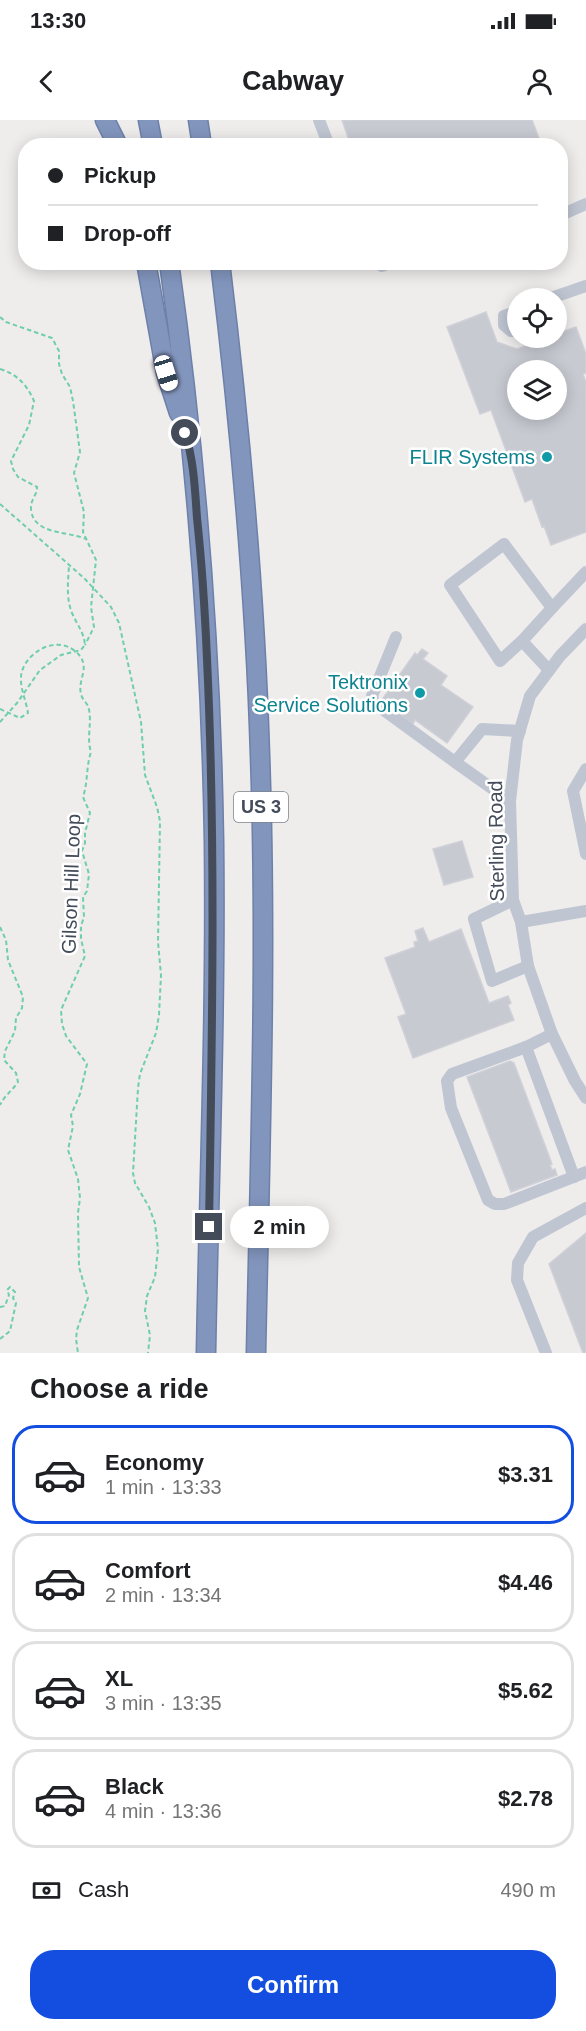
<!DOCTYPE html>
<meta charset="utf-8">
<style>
body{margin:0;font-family:Helvetica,sans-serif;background:#f6f6f6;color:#202124;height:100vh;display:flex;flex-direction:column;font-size:22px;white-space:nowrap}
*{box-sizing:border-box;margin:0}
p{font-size:20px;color:#757577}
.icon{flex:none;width:33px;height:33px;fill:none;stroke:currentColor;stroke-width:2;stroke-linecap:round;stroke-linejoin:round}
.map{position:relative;height:1233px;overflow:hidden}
.details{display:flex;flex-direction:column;background:#fff;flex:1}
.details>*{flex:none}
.banner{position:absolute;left:18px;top:18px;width:550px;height:132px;border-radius:24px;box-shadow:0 3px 15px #0003;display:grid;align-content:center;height:132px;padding:0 30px;background:#fff}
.buttons{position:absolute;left:507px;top:168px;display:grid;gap:12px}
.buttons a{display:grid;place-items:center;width:60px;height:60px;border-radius:50%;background:#fff;box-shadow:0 3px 15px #0003;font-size:30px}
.end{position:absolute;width:27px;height:27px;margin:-14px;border:8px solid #444c5a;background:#fff;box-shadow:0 0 0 3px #fff}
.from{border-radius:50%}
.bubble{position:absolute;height:42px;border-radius:21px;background:#fff;box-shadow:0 3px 15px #0003;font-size:20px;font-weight:600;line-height:42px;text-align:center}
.car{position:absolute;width:18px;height:36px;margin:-18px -9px;border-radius:8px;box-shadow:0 0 4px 2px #0007;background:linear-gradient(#fff 24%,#345 0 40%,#fff 0 76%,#345 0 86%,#fff 0)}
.banner b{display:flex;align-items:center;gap:21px;height:57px;font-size:22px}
.banner b+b{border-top:2px solid #e0e0e0}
.banner i{width:15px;height:15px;background:#202124}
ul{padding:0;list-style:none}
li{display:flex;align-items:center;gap:18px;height:99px;margin:0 12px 9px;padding:0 18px;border:3px solid #e0e0e0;border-radius:24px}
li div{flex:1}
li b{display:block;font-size:22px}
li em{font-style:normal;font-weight:600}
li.selected{border-color:#144ee1}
li>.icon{width:54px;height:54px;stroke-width:1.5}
h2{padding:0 30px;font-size:27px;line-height:72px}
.pay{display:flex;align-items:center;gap:15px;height:66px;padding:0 30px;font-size:22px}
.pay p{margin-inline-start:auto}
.cta{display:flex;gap:12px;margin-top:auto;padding:12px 30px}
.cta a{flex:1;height:69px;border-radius:24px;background:#144ee1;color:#fff;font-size:24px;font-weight:600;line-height:69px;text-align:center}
.status{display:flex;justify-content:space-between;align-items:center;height:42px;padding:0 30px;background:#fff;direction:ltr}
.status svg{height:16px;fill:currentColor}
header{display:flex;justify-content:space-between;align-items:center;height:78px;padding:0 30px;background:#fff;font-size:27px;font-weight:600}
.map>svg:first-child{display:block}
</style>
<div class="status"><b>13:30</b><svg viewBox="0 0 49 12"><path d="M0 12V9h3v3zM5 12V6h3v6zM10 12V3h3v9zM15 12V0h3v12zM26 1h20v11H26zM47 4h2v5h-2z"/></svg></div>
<header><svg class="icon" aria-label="back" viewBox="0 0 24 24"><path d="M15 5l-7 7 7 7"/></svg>Cabway<svg class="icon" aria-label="person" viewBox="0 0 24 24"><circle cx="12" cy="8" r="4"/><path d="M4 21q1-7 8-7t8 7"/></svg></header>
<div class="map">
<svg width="586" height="1233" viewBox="0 0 586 1233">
<rect width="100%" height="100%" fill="#efecec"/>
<g fill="#c8cad2" stroke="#d0d1d8" stroke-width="1.5" fill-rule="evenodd">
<polygon points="342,0 532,0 542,26 351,26"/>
<path d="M486,192L497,222L508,226L517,229L548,218H556V214L576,207L586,234V253L583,254L586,262V412L551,425L544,406L542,407L532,379L525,382L491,290L480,294L447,207ZM518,250H556V290H518Z"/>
<polygon points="422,529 428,533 423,539 447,556 441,565 473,587 447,623 415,600 413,604 381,581 415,533 417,535"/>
<polygon points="462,721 473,757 444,765 433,729"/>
<polygon points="423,808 429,822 461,809 489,883 508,876 511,883 508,885 514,900 413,938 398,897 406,894 385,838 415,827 414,822 418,821 415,811"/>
<polygon points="510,941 514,943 552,1044 550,1045 552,1050 555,1049 557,1055 511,1072 467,957"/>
<polygon points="586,1113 586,1233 583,1233 549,1144"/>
</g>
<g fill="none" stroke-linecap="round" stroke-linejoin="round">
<defs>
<g id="highway">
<polyline points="105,0 118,26"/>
<polyline points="148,0 153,26"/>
<polyline points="198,0 202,26"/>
<polyline points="146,142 166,253 179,293"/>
<path d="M169,142C196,334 211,529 214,722C216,893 209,1063 206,1233"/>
<path d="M220,142C240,306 255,470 260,635C267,834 260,1034 256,1233"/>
</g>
</defs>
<use href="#highway" stroke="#6d80a9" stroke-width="21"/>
<g stroke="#6fceae" stroke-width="2" stroke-dasharray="4.5 3" stroke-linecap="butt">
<polyline points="0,197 6,202 52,218 59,231 59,244 62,254 70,267 73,281 80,332 74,353 84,392 83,412 96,440 91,487 94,507 85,525"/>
<path d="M0,249C17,254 27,265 34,281L29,305L11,341L13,349L18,357L37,367C37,376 30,380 31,389C33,415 68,411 86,419"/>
<polyline points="0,384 84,458 111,487 119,503 141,602 145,655 157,687 160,701 158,822 161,855 159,895 156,913 140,954 138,968 133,1053 135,1063 149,1087 155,1103 158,1129 155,1157 147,1176 145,1191 150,1215 148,1233"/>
<path d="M0,589L20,598L28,593C26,579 18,565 22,551C29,530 57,516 75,531C93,546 77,558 81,574C82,579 86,582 88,586C93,601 86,617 91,632C86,647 88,662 83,677L90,693L85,713V723L82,731L89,754L87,771L83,777L84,797L81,806V819L85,836L61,890L62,904L66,916L87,944L80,974L71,995L73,1006L68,1030L78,1059L80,1078L78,1093L79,1147L88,1178L77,1210L76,1219L78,1233"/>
<path d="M0,602L17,583L40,550L61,535L81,530L85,525C84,512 77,505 72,493C66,478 68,462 69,446"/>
<path d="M0,807L6,820L8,840L23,877L22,888L16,898L15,911L5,931L4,940L16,953L18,962C12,971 5,975 0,985"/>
<polyline points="0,1187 5,1186 9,1175 7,1170 10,1167 15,1172 13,1178 16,1183 10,1211 0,1219"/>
</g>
<g stroke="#bfc6d2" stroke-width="12">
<polyline points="319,0 329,26"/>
<polyline points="561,95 586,84"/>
<polyline points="377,142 382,146 392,142"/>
<polyline points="551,178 586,166"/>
<polyline points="518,191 504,196 504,205 511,211 518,211"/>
<polyline points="586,509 560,536 530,576 517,620 510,681 513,780 521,802 528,846 552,914 575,961 586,978"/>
<polyline points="396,517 372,576 374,583 455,642"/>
<polyline points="522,521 552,488"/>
<polyline points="549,550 522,521 500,541 450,465 504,424 552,488 586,452"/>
<polyline points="586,649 573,671 586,734"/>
<polyline points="510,681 455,642 482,609 520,611"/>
<polyline points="513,780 474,799 492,861 528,846"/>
<polyline points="521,802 586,791"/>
<polyline points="552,914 526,927 452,954 447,961 451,988 488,1080 495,1084 504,1084 586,1052"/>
<polyline points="526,927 574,1057"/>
<polyline points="546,1233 517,1160 518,1143 533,1117 586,1088"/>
</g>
<use href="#highway" stroke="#8295bd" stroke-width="18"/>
</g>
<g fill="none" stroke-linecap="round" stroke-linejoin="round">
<path stroke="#444c5a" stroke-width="8" d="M185,313C194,341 195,370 197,398C202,445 205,492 207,539C216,728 212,917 209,1107"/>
</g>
<g fill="#0f9aa8" stroke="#fff" stroke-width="2">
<circle cx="547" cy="337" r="6"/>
<circle cx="420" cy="573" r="6"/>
</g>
<g text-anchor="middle" stroke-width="5" stroke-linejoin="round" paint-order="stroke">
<rect fill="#fff" stroke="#7c828c" stroke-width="1.5" x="234" y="672" width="54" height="30" rx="4.5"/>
<g font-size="18" font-weight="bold" fill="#444c5a">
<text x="261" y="693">US 3</text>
</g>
<g font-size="20" fill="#0d838f" stroke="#fff" text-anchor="end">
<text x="535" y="344">FLIR Systems</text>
<text x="408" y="569">Tektronix<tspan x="408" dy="23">Service Solutions</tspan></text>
</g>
<g font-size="20" fill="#444c5a" stroke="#fff">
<text transform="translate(496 721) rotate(-91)" y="7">Sterling Road</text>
<text transform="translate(71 764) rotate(-88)" y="7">Gilson Hill Loop</text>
</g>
</g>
</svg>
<div class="buttons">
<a><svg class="icon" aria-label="locate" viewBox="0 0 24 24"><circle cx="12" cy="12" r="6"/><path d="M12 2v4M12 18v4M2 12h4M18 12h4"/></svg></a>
<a><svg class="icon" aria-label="layers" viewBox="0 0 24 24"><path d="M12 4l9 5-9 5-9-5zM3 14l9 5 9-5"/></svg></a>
</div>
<i class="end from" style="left:185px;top:313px"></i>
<i class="end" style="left:209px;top:1107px"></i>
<div class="bubble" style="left:230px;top:1086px;width:99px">2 min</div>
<i class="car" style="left:166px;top:253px;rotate:163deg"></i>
<div class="banner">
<b><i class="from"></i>Pickup</b>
<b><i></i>Drop-off</b>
</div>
</div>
<section class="details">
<h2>Choose a ride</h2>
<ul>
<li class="selected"><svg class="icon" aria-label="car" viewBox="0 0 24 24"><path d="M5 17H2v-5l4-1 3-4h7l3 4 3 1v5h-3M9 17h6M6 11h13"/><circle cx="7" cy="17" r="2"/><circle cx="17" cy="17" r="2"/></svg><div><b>Economy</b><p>1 min · 13:33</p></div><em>$3.31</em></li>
<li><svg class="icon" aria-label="car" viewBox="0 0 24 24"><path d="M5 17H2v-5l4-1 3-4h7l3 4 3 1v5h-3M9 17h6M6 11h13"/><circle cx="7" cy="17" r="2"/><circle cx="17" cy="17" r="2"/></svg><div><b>Comfort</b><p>2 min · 13:34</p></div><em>$4.46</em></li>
<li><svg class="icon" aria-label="car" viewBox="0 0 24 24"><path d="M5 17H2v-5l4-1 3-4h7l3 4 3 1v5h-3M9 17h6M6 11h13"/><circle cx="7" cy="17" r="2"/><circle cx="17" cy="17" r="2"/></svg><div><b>XL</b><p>3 min · 13:35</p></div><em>$5.62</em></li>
<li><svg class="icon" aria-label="car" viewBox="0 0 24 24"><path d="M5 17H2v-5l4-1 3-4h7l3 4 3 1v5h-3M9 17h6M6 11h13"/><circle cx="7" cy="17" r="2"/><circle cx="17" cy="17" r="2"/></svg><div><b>Black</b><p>4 min · 13:36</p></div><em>$2.78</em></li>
</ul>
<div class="pay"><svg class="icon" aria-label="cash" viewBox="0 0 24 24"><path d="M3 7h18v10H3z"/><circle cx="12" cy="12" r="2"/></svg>Cash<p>490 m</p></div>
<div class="cta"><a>Confirm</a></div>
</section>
